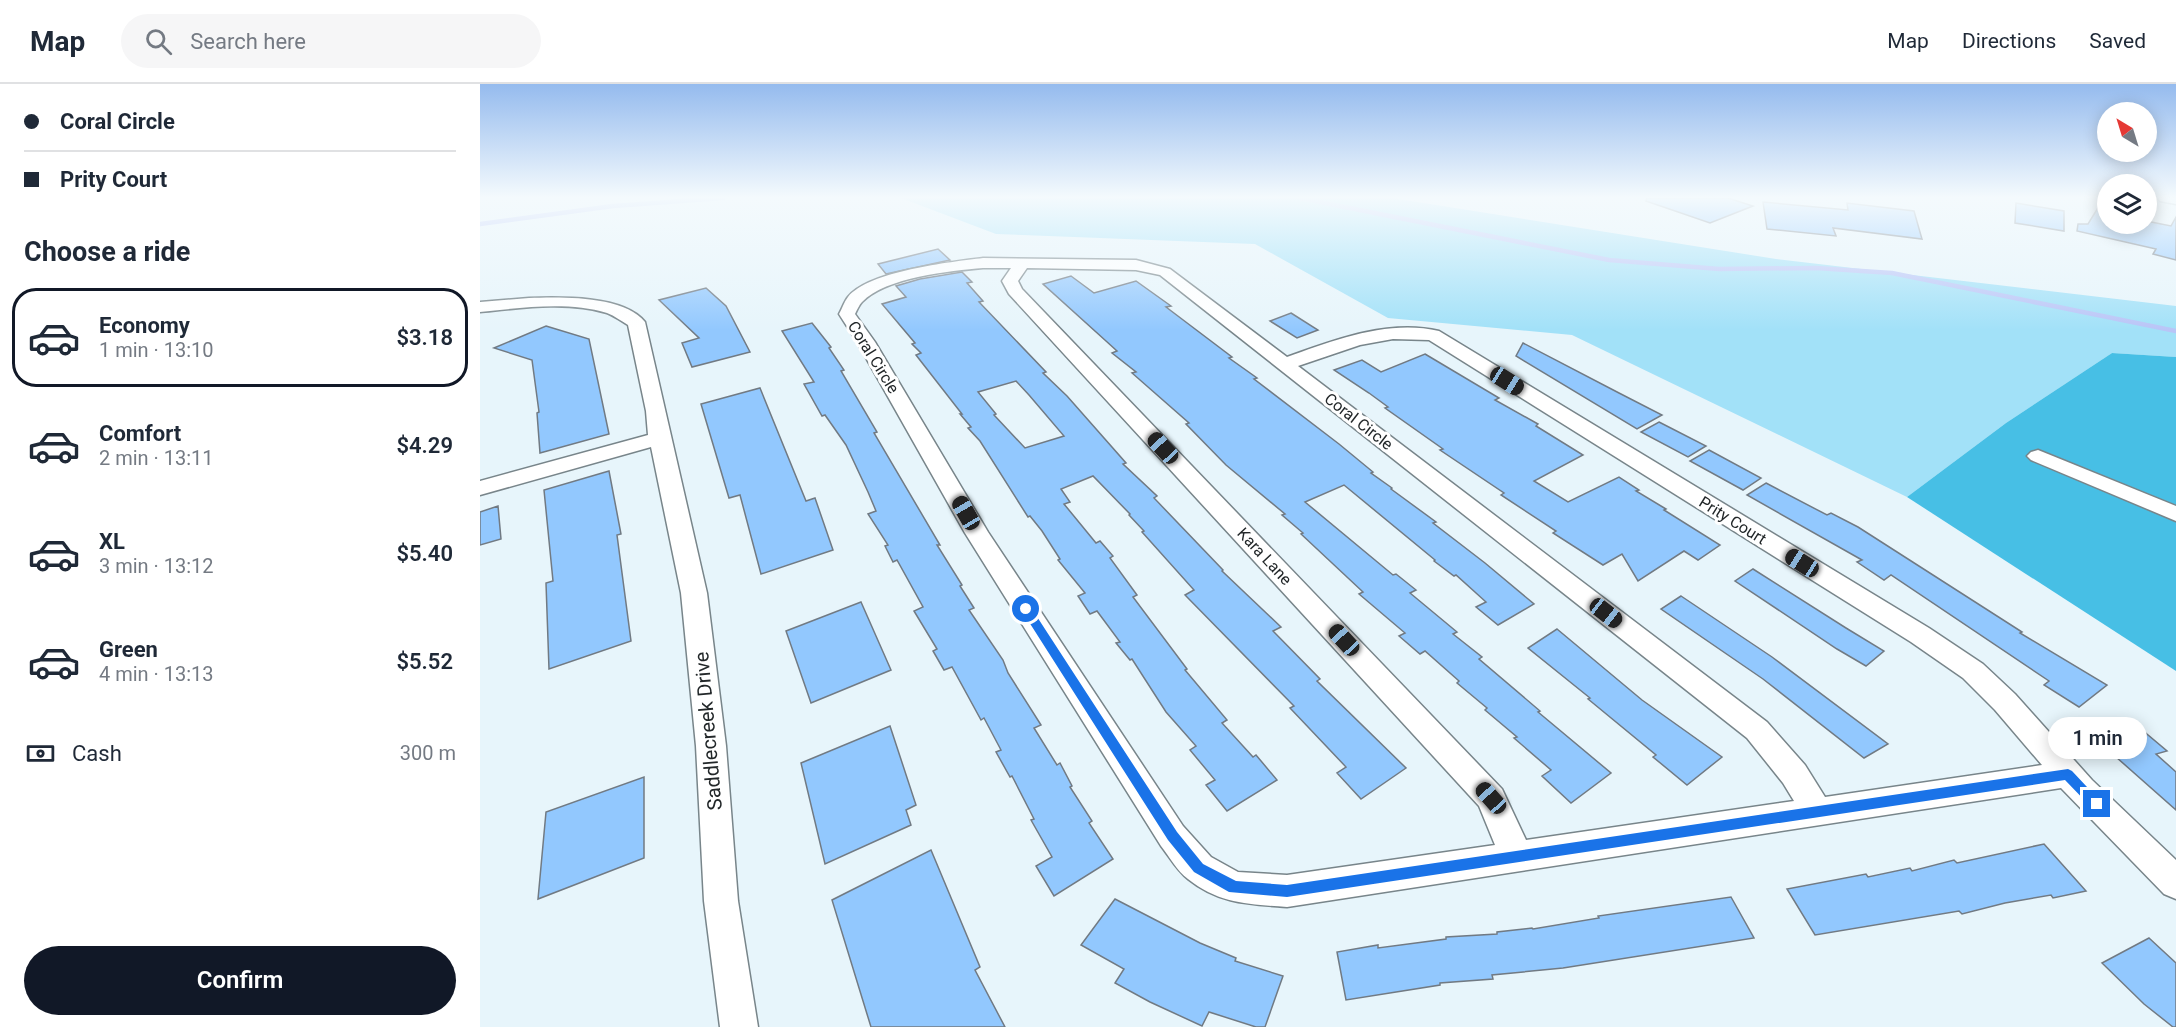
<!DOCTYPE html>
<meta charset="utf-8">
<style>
body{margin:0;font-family:Roboto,sans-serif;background:#f6f6f7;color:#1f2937;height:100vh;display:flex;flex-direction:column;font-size:22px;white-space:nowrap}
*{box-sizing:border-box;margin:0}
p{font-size:20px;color:#747a83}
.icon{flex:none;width:33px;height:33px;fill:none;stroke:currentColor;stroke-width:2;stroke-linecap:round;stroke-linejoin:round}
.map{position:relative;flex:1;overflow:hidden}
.side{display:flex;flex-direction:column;background:#fff;width:480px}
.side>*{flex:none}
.hud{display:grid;align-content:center;height:132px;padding:0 24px;background:#fff}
.needle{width:39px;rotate:322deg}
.controls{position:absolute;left:1617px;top:18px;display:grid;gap:12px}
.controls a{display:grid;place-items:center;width:60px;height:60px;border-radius:50%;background:#fff;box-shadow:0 3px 15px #0003;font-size:30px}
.end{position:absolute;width:27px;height:27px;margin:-14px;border:8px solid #1a73e8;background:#fff;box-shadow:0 0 0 3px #fff}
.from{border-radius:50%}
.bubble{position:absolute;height:42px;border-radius:21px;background:#fff;box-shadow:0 3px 15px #0003;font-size:20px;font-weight:600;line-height:42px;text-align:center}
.car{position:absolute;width:18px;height:36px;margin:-18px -9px;border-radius:8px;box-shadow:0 0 4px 2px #0007;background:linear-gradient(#222 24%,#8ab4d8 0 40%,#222 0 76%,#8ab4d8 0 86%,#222 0)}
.hud b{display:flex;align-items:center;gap:21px;height:57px;font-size:22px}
.hud b+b{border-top:2px solid #e0e1e3}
.hud i{width:15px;height:15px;background:#1f2937}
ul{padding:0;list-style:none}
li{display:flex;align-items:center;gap:18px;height:99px;margin:0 12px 9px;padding:0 12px;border:3px solid transparent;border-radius:24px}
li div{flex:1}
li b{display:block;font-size:22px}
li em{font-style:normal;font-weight:600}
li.on{border-color:#111827}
li>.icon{width:54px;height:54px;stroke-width:1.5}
h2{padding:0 24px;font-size:27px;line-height:72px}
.pay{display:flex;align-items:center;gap:15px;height:66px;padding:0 24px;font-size:22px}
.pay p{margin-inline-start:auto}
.primary-button{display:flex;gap:12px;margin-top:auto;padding:12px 24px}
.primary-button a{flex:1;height:69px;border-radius:36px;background:#111827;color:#fff;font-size:24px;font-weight:600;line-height:69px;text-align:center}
header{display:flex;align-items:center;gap:36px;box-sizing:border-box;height:84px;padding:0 30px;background:#fff;border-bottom:2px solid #e0e1e3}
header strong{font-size:28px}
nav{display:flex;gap:33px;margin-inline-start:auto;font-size:21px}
.search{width:420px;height:54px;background:#f6f6f7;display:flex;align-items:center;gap:15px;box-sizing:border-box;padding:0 21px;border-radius:33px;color:#747a83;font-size:22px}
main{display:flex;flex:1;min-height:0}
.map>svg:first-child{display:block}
</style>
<header>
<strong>Map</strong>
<div class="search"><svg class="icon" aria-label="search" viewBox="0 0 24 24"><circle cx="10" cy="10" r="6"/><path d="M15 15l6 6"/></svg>Search here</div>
<nav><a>Map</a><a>Directions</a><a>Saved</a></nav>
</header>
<main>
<section class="side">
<div class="hud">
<b><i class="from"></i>Coral Circle</b>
<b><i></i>Prity Court</b>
</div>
<h2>Choose a ride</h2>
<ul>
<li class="on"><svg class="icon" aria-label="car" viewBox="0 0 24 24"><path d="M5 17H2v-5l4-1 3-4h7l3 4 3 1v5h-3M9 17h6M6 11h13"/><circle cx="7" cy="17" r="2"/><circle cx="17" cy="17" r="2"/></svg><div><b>Economy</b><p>1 min · 13:10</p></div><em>$3.18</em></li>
<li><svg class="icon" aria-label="car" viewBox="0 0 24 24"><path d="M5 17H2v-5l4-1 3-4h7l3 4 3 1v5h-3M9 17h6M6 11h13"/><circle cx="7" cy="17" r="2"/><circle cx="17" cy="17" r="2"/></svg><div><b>Comfort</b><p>2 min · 13:11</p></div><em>$4.29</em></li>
<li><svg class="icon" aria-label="car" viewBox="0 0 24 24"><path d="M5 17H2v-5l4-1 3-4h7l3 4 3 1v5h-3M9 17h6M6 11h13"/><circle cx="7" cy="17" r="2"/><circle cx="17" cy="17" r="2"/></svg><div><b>XL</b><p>3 min · 13:12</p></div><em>$5.40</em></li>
<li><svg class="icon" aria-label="car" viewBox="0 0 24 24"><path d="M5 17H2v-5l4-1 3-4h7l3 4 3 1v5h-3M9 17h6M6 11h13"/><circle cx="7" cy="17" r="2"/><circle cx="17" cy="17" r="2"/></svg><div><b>Green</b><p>4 min · 13:13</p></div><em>$5.52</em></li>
</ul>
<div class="pay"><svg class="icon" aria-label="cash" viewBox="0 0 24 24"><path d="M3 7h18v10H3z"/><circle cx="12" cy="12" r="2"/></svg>Cash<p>300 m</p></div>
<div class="primary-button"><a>Confirm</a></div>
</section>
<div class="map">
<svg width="1696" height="943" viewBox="0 0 1696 943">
<rect width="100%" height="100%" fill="#e7f5fb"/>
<polygon fill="#a2e1f8" points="421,114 912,114 1296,175 1696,222 1696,273 1632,269 1526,339 1427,413 1092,251 908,234 775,160 516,150"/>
<polygon fill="#47bfe5" points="1632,269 1696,273 1696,587 1427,413 1526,339"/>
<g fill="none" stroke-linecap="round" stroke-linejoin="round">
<g stroke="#b9c5f7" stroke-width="4.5">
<polyline points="820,114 1129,176 1239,185 1336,184 1412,189 1696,247"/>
<polyline points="0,140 133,122 243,114"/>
</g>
</g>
<g fill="#92c8fe" stroke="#717a83" stroke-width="1.5" fill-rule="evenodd">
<polygon points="1167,114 1248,114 1273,122 1230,139 1166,117"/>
<polygon points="1624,114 1628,114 1628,140 1666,140 1666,137 1691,142 1696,133 1696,176 1673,170 1676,165 1597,147 1598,140 1608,140"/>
<polygon points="1283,118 1368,126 1367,119 1434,127 1442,155 1353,144 1356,152 1287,145"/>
<polygon points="1536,119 1584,127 1584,147 1535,139"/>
<polygon points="458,165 470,176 406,190 398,180"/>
<path d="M482,188L492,198L487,199L503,217L499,218L566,288L563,289L587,312L646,379L643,380L677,412L674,414L743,486L742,487L801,543L793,547L840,595L837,597L926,684L881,715L857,689L866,683L810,624L814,622L705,511L714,506L662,448L664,447L649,431L650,430L613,392L581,405L590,418L584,420L616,459L620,457L633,472L630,474L657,511L653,513L707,585L705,586L747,636L742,639L773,673L776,671L797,696L747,727L726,701L735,696L710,666L716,662L686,628L652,575L650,576L636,559L640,558L617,527L610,530L598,512L605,509L578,476L580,475L562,447L550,432L548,433L500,357L488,344L491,343L480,330H482L436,271L441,269L432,260L435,259L402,220L426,213L416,202L440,195ZM536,297L549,311L584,352L545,364L514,331L516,330L498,308Z"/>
<polygon points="591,192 614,209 656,197 691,222 686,223 752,273 749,274 777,294 774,295 859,360 893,388 891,389 912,404 911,405 956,438 953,439 1005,479 1054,520 1018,541 996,523 1006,518 976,491 974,492 954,477 955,476 864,401 825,418 913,491 916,490 936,506 930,509 977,548 973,550 1002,573 999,575 1060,627 1058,628 1131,689 1091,719 1062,692 1071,686 1034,654 1037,653 1005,626 1007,624 977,599 979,597 945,567 940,570 919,552 925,549 879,510 883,508 821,450 823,449 802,431 805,430 746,381 706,340 709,339 652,289 656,288 632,269 637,267 626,257 563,200"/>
<polygon points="226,204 246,222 270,268 212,283 202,259 219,254 179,216"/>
<polygon points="811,229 838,246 817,254 790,237"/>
<polygon points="332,239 351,263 349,264 364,286 361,287 397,348 394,349 460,461 457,461 482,501 480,502 494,524 489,526 523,576 528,589 561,641 554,644 577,681 580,679 592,702 590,703 612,737 609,739 633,775 574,812 556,782 572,773 551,736 554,735 532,692 530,693 516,668 521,666 504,634 501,636 472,583 464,586 453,567 457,565 434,527 443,523 417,476 413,478 405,462 408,461 388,430 396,427 388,408 366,361 345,331 342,332 324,300 334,298 302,247"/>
<polygon points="66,242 109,255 129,350 60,369 57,329 59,328 52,276 14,264"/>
<polygon points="1043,259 1139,309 1182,331 1157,345 1036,272"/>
<polygon points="945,270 1019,314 1015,316 1058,340 1056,342 1103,371 1054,397 1088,418 1139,393 1159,406 1156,407 1186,425 1184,426 1240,461 1218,476 1204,467 1158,497 1142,470 1123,481 1073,449 1076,447 1021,411 1024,409 960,366 963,365 905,324 908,323 889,309 854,286 882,276 901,288"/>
<polygon points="280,304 326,417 335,414 353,466 281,490 260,411 249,414 221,320"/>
<polygon points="1179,338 1226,362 1208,373 1161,348"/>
<polygon points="1229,366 1281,394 1263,406 1210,377"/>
<polygon points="129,387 141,450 137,451 151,557 69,585 66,499 73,497 64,406"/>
<polygon points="1286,399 1347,431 1351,429 1378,443 1542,548 1540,549 1627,601 1599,623 1564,601 1569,597 1411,491 1404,496 1377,478 1382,476 1267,411"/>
<polygon points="18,422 21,455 0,461 0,428"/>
<polygon points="1273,485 1366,544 1404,567 1386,582 1357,565 1255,497"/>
<polygon points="1201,512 1292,573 1408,660 1384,674 1283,595 1181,525"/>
<polygon points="381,518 411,586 331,619 306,547"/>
<polygon points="1077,545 1162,616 1242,673 1207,701 1173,673 1176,671 1108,615 1110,614 1048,564"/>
<polygon points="1655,640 1687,667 1676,670 1696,688 1696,726 1610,650"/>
<polygon points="410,642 436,721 426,726 431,741 345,780 321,679"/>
<polygon points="164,693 164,774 58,815 66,728"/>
<polygon points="1564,760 1606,807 1573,814 1571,811 1525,819 1482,830 1479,827 1335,851 1307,805 1386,790 1388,793 1430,784 1432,787 1474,776 1477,779"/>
<polygon points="451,766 500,883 495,886 525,943 391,943 352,816"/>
<polygon points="1251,813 1274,854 1083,884 1012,891 1013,895 960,899 960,901 866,916 857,868 898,861 898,864 966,855 966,853 1017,850 1017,848 1052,844 1053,845 1119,834 1118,832"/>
<polygon points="635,815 720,859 756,874 755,877 803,892 785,943 776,943 729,928 722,942 670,918 635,899 644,885 601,861"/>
<polygon points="1669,854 1696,879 1696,943 1693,943 1664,920 1622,879"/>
</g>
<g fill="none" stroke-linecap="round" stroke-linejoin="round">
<defs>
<g id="minor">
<polygon points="1678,114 1696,114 1696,120 1680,117"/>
<path d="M503,174L656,176L690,185L807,273C854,256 909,235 959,247L1449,544L1503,580L1535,610L1612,696L1696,776V815L1684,810L1581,704L807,823C769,820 739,820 708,795C697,787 689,772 681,762L485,449L377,258L359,230C362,225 364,218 368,213C389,187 470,178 503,174ZM503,184H531L522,197L529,210L999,722L1015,761L807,791L758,788L731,773L703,742L508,448L395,258L375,230C377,226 379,221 382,218C406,193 470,187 503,184ZM547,184L656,186L680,191L1267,654L1303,699L1314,717L1046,756L1022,705L542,205L538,197ZM913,255L949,256L1431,558L1483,594L1515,626L1562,681L1345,713L1325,681L1287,638L818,282L880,261Z"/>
<path d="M49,214C79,213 144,211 165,238L227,509L246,662L258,817L278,943H240L224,817L216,662L201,509L171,363L0,411V397L168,351L166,327L148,241C141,237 135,232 127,229C88,217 40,224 0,228V218Z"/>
<polygon points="1558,366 1696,422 1696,437 1551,376 1547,372 1551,368"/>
</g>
</defs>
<use href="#minor" stroke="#78858a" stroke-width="3"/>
<use href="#minor" fill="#fff" fill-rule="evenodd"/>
</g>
<linearGradient id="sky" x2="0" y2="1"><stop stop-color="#95bbee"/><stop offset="0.46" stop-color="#f4fafd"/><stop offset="1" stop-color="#f4fafd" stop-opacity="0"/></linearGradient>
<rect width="1696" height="246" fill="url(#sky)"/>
<polygon fill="#1a73e8" points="546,521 550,522 697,748 723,780 756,797 807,801 1588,685 1592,687 1623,720 1617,726 1612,724 1585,696 807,813 749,808 714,788 688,756 542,527 542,522"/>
<g text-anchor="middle" stroke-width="6" stroke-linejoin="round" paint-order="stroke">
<g font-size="16" fill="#222729" stroke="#fff">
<text transform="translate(394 273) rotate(58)" y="6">Coral Circle</text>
<text transform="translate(879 337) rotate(38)" y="6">Coral Circle</text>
<text transform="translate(1253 436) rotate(32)" y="6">Prity Court</text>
<text transform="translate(785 472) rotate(47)" y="6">Kara Lane</text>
</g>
<g font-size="20" fill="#222729" stroke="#fff">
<text transform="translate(228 647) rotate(-95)" y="7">Saddlecreek Drive</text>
</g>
</g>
</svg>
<div class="controls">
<a><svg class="needle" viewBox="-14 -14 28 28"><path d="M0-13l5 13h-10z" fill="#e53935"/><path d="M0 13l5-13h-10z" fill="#747a83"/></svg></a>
<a><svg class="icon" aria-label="layers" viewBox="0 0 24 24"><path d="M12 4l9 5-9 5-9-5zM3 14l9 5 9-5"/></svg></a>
</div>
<i class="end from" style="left:546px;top:525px"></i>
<i class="end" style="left:1617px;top:720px"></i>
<div class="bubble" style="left:1568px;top:633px;width:99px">1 min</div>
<i class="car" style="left:1027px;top:297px;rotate:122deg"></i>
<i class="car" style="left:683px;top:364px;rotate:317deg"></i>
<i class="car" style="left:486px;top:429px;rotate:330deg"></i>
<i class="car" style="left:1322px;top:479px;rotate:302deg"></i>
<i class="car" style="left:1126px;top:529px;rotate:128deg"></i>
<i class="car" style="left:864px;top:556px;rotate:317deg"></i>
<i class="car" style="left:1011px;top:714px;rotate:318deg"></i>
</div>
</main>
